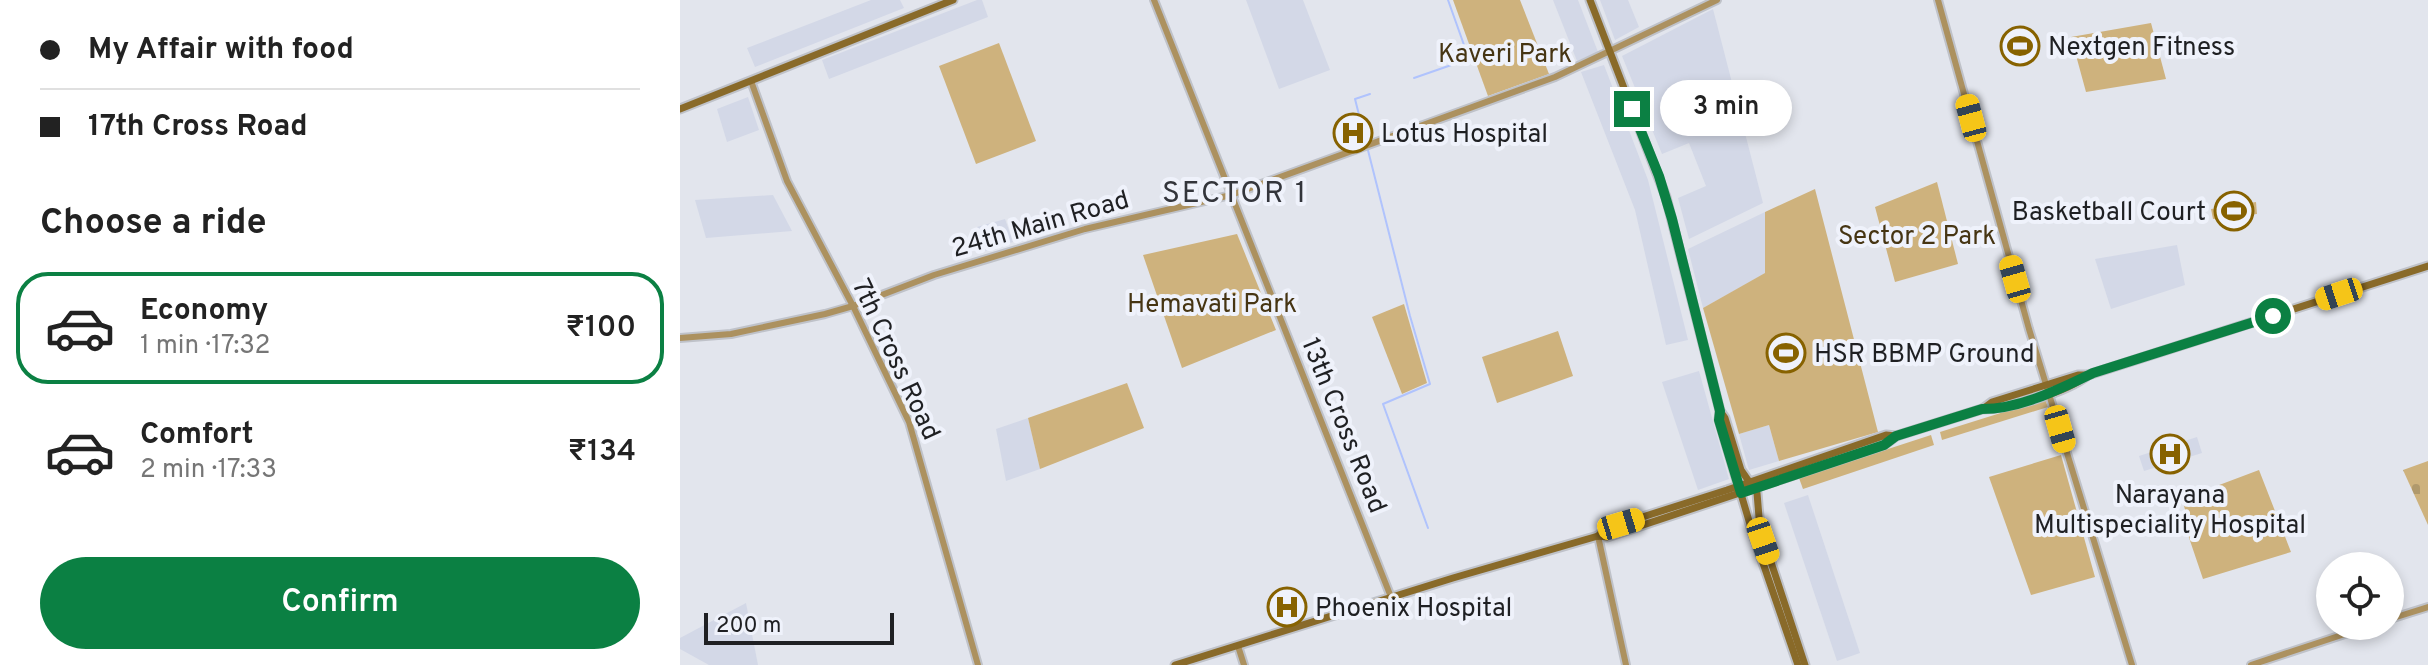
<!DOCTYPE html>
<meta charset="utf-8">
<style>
body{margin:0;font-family:Overpass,sans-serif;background:#f2f2f2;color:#222;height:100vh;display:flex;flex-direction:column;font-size:30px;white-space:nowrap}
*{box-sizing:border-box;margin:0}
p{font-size:26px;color:#767676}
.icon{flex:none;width:44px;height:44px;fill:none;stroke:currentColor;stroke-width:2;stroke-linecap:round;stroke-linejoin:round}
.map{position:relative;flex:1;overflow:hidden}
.details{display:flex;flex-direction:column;background:#fff;width:680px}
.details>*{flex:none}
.top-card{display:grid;align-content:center;height:176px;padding:0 40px;background:#fff}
.controls{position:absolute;left:1636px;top:552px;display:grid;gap:16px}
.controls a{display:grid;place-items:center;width:88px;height:88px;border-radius:50%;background:#fff;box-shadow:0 4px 12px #0003;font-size:40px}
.scale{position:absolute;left:24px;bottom:20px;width:190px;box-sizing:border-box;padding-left:8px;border:4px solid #1f2023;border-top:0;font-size:22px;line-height:28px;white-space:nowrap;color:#1f2023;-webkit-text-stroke:6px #eff2fb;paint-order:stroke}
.end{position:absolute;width:36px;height:36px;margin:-18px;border:10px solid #0b8043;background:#fff;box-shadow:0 0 0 4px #fff}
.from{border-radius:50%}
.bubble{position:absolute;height:56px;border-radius:28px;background:#fff;box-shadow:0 4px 12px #0003;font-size:26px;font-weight:600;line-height:56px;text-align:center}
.car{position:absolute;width:24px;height:48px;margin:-24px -12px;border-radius:10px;box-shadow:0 0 6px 2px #0007;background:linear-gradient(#f5c518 24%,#345 0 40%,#f5c518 0 76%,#345 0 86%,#f5c518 0)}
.top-card b{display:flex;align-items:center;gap:28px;height:76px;font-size:30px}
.top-card b+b{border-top:2px solid #e0e0e0}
.top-card i{width:20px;height:20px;background:#222}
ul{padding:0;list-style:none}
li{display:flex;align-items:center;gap:24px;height:112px;margin:0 16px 12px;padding:0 24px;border:4px solid transparent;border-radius:32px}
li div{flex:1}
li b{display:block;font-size:30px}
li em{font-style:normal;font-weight:600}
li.current{border-color:#0b8043}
li>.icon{width:72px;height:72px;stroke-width:1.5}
h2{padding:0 40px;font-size:36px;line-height:96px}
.button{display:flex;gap:16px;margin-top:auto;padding:16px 40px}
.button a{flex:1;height:92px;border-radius:48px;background:#0b8043;color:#fff;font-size:32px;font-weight:600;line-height:92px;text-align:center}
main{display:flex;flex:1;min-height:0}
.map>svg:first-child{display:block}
</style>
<main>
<section class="details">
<div class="top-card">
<b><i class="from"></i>My Affair with food</b>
<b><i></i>17th Cross Road</b>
</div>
<h2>Choose a ride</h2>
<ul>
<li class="current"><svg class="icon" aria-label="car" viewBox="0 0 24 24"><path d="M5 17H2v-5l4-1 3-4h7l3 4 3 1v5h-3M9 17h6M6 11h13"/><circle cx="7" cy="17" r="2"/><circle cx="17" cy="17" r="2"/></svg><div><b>Economy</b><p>1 min · 17:32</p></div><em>₹100</em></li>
<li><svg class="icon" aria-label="car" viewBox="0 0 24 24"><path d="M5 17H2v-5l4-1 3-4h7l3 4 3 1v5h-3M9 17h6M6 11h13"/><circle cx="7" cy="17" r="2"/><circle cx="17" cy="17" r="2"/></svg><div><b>Comfort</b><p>2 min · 17:33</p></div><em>₹134</em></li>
</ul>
<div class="button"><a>Confirm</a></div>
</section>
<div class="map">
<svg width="1748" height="665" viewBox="0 0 1748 665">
<defs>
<pattern id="cemetery-stones" width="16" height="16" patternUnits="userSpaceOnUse" patternTransform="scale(2)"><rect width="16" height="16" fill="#ceb27d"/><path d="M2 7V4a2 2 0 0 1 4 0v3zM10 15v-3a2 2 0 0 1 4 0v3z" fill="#b0996c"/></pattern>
</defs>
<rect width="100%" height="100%" fill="#e2e5ed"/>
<g fill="#d3d8e7">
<polygon points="191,0 220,0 224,8 75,67 67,48"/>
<polygon points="297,0 302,0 308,17 149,79 142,60"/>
<polygon points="566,0 623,0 650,70 599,89"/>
<polygon points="873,0 898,0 918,52 897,61"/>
<polygon points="920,0 948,0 959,27 935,40"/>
<polygon points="1033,9 1083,203 1009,239 998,198 1026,186 1009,143 982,154 942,56"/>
<polygon points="924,65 968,180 1008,340 986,345 955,210 901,72"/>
<polygon points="68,97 79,130 47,142 37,109"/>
<polygon points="93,195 112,231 26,238 15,200"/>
<polygon points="1085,212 1086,273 1023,308 1008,249"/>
<polygon points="325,219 333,242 305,251 297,227"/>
<polygon points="1497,245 1505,285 1431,309 1415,259"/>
<polygon points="1019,371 1049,479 1018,490 982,382"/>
<polygon points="348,418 360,469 326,481 316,429"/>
<polygon points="1089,425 1099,461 1069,470 1059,434"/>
<polygon points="1517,437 1522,453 1464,471 1459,456"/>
<polygon points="1128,495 1180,653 1157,661 1104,503"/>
<polygon points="612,592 620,617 603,622 595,597"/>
<polygon points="66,603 78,665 29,665 0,649 0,638"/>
</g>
<polygon fill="url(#cemetery-stones)" points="1748,461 1748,525 1723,470"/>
<g fill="#ceb27d">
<polygon points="773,0 840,0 869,74 808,96"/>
<polygon points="1471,23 1486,79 1406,92 1391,37"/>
<polygon points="319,43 356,141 296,164 259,66"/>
<polygon points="1257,182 1278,264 1215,282 1195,207"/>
<polygon points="1135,189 1198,432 1099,461 1089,425 1059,434 1023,308 1085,273 1085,212"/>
<polygon points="1576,202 1577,214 1533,219 1531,209"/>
<polygon points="557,234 596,330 502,368 463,255"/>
<polygon points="724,304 747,383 722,394 692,317"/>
<polygon points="878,331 893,376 817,403 802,357"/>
<polygon points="447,383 464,428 360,469 348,418"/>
<polygon points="1365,399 1368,407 1262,440 1260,432"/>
<polygon points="1251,435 1254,445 1123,489 1119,478"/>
<polygon points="1381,455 1415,577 1351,595 1309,477"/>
<polygon points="1579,470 1611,552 1523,579 1502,517 1506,513 1502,499"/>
</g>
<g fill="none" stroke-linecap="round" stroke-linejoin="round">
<g stroke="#b0c3fd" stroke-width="2">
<polyline points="768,0 789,59"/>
<polyline points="734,78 780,62"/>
<polyline points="690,94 675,99 730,316 750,384 703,404 748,528"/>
</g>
<defs>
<g id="tertiary">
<polyline points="474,0 711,597"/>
<polyline points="1258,0 1349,329 1452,665"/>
<polyline points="71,81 107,181 173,306 229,422 298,665"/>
<polyline points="0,338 51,334 145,314 173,306 254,275 405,229 551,195 875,77 1037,0"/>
<polyline points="918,536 946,665"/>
<polyline points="1710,619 1748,607"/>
<polyline points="558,646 564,665"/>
<polyline points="1571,665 1689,626"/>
</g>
<g id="secondary">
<polyline points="910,0 986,197 1040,411 1045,418 1061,470 1077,493 1080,529 1125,665"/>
<polyline points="0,109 273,0"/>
<polyline points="1304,408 1312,402 1398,375 1408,375 1748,266"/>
<polyline points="1040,412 1039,420 1072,531 1118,665"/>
<polyline points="918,536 925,529 1047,490 1206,435 1216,436"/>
<path d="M495,665L773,578L918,536L927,537L1204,445L1216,436L1302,409C1330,409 1387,392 1408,375"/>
</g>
</defs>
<use href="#tertiary" stroke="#bfc2c9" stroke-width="10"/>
<use href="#secondary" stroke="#bfc2c9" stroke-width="11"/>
<use href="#tertiary" stroke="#ac915f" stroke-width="6"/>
<use href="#secondary" stroke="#896a29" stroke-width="7"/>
</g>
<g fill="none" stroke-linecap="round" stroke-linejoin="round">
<path stroke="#0b8043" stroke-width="10" d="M952,109L979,176L992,219L1040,411L1039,420L1061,493L1204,445L1216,436L1302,409C1340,409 1380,389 1413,373L1593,316"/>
</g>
<defs>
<symbol id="stadium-ring" viewBox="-11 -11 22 22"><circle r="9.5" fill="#eff2fb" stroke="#876200" stroke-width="1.5"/><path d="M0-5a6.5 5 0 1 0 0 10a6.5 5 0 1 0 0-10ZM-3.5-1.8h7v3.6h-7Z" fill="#876200"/></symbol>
<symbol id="hospital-ring" viewBox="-11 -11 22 22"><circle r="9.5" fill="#eff2fb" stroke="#876200" stroke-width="1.5"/><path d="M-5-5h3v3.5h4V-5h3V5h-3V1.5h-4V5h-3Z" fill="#876200"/></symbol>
</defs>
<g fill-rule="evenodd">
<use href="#stadium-ring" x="1318" y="24" width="44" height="44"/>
<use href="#hospital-ring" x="651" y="111" width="44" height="44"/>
<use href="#stadium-ring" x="1532" y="189" width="44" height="44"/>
<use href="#stadium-ring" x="1084" y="331" width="44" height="44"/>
<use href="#hospital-ring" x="1468" y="432" width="44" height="44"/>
<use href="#hospital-ring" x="585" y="585" width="44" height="44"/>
</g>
<g text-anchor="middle" stroke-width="8" stroke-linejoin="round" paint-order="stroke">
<g font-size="26" fill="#1f2023" stroke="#eff2fb" text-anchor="start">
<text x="1368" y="55">Nextgen Fitness</text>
<text x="701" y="142">Lotus Hospital</text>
<text x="1526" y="220" text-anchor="end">Basketball Court</text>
<text x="1134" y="362">HSR BBMP Ground</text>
<text x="1490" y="503" text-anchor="middle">Narayana<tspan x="1490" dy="30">Multispeciality Hospital</tspan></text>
<text x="635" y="616">Phoenix Hospital</text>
</g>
<g font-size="26" fill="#463513" stroke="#eff2fb">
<text x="825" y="62">Kaveri Park</text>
<text x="1237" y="244">Sector 2 Park</text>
<text x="532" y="312">Hemavati Park</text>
</g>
<g font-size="26" fill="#1f2023" stroke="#eff2fb">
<text transform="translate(360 223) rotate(-16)" y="9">24th Main Road</text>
<text transform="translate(217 359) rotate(65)" y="9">7th Cross Road</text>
<text transform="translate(665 425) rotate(68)" y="9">13th Cross Road</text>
</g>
<g font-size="30" letter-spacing="2" fill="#33353b" stroke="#eff2fb">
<text x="555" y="202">SECTOR 1</text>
</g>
</g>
</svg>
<div class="controls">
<a><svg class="icon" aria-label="locate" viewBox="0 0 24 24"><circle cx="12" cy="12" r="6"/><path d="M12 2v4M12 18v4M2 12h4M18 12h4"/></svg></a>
</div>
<div class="scale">200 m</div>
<i class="end from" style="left:1593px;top:316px"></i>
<i class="end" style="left:952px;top:109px"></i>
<div class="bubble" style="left:980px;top:80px;width:132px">3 min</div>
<i class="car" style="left:1291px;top:118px;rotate:345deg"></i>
<i class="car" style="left:1335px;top:279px;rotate:344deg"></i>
<i class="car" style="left:1659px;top:294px;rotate:252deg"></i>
<i class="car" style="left:1380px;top:429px;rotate:164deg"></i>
<i class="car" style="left:941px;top:524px;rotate:73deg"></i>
<i class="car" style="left:1083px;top:541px;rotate:161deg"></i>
</div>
</main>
